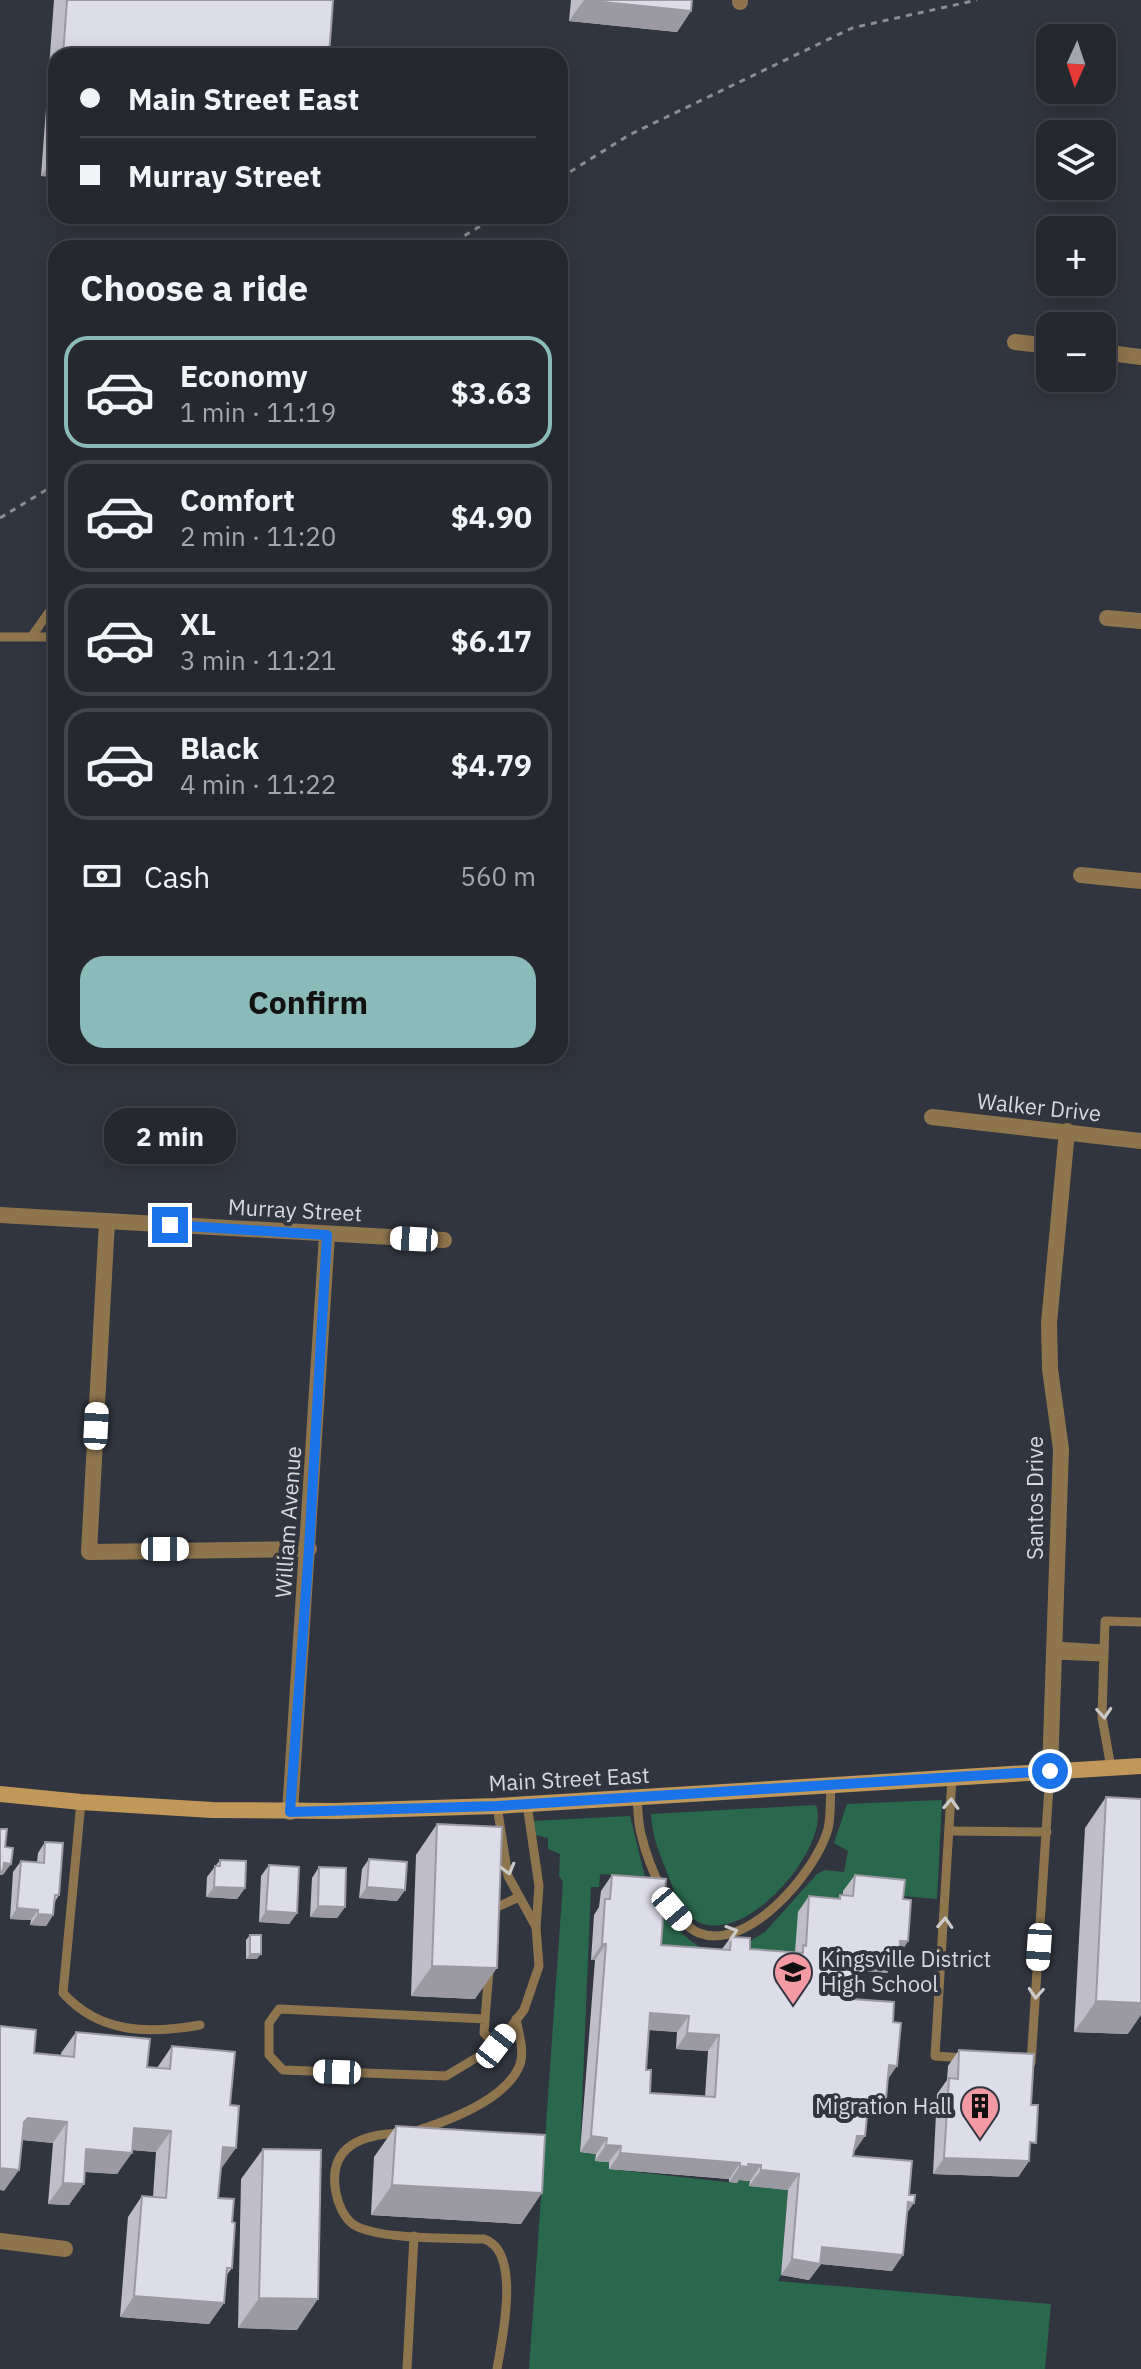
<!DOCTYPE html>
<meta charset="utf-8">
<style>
body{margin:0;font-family:"IBM Plex Sans",sans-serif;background:#2d3037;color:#f1f3f6;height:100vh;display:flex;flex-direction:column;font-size:30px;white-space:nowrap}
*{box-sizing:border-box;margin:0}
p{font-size:26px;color:#a3a6aa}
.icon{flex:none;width:44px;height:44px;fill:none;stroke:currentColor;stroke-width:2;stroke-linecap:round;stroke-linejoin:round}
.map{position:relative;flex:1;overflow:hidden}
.sheet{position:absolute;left:48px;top:240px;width:520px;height:824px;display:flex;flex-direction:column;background:#25282f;border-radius:24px;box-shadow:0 4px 20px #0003,0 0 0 2px #42444b}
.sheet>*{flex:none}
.hud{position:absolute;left:48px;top:48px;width:520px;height:176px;border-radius:24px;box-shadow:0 4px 20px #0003,0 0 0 2px #42444b;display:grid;align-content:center;height:176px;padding:0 32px;background:#25282f}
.needle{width:52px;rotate:183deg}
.controls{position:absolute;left:1036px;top:24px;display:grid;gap:16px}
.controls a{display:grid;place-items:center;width:80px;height:80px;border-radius:16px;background:#25282f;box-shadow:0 4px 20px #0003,0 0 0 2px #42444b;font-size:40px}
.end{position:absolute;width:36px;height:36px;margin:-18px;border:10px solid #1a73e8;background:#fff;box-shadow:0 0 0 4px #fff}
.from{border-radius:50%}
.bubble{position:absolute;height:56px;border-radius:24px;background:#25282f;box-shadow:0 4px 20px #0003,0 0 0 2px #42444b;font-size:26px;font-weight:800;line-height:56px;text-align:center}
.car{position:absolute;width:24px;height:48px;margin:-24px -12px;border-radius:10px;box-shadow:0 0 6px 2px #0007;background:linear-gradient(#fff 24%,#345 0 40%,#fff 0 76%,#345 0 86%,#fff 0)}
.hud b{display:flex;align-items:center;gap:28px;height:76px;font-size:30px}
.hud b+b{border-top:2px solid #42444b}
.hud i{width:20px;height:20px;background:#f1f3f6}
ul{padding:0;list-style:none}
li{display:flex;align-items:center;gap:24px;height:112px;margin:0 16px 12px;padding:0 16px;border:4px solid #42444b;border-radius:24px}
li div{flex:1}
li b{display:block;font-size:30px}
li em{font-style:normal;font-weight:800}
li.active{border-color:#8bbbb9}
li>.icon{width:72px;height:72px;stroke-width:1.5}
h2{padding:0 32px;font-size:36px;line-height:96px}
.pay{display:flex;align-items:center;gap:20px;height:88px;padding:0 32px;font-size:30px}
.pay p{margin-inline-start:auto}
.cta{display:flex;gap:16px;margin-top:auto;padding:16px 32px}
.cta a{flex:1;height:92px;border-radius:24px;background:#8bbbb9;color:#111;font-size:32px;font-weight:800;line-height:92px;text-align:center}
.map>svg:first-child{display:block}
</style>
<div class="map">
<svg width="1141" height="2369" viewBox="0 0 1141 2369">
<rect width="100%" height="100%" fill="#31353f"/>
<g fill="#2a684d">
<polygon points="942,1800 937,1899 844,1891 842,1912 794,1962 737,1949 765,1932 817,1874 825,1870 844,1872 848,1851 834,1843 847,1804"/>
<path d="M816,1805C833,1846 735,1964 686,1913C678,1903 674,1891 670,1880C661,1857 652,1838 651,1814Z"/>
<polygon points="630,1816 645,1877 600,1874 599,1887 591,1887 580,2152 596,2154 609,2162 609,2169 736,2183 737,2180 750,2181 750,2186 788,2190 781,2275 778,2281 1051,2304 1045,2369 529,2369 563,1882 559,1876 560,1854 548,1849 548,1838 532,1834 532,1821"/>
<path d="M655,1895C668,1918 681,1938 706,1950L650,1961Z"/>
</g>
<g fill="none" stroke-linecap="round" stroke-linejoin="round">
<g stroke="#8b8e96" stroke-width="3" stroke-dasharray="6 6" stroke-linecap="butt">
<polyline points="560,178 629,135 852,28 977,0"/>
<polyline points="444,248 497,216"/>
<polyline points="0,518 56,484"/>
</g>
<g stroke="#8f754e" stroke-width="9">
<polyline points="32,636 56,602"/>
<polyline points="0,637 56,637"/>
<polyline points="1054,1646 1104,1649"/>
<polyline points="1054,1655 1104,1657"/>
<polyline points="1111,1768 1102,1717 1105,1621 1141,1622"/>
<polyline points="952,1778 935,2056 965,2058"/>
<path d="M637,1797C638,1809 638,1822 641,1834C648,1863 670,1921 699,1933C748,1952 816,1872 828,1829C831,1816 830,1800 831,1786"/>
<path d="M81,1802L63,1993C100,2034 149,2034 200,2025"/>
<polyline points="497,1806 508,1876 536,1927"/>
<polyline points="950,1831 1047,1832"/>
<polyline points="493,1912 493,1909 519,1897"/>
<polyline points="485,2019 489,1971"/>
<polyline points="496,2046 484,2033 485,2019 279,2009 269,2023 269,2055 283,2070 446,2076 496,2046 524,2010 539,1966 536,1927 539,1886 527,1804"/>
<polyline points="1031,2063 1050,1771"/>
<path d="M416,2131C448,2121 502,2101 518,2069C526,2054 519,2035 516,2019"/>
<path d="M402,2133C362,2134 327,2146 336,2193C338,2204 344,2218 354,2225C379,2240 453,2238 484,2239C522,2251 502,2339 497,2369"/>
<polyline points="407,2369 414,2236"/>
</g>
<g stroke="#8f754e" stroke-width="16">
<polyline points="740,0 740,2"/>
<polyline points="1015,342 1050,346"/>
<polyline points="1102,352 1141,357"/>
<polyline points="1107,618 1141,621"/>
<polyline points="1081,875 1141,881"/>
<polyline points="932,1117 1141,1141"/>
<polyline points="0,1215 444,1240"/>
<polyline points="107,1221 89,1552 309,1549"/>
<polyline points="1050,1771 1061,1449 1050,1369 1049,1323 1067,1131"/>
<polyline points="290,1812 327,1235"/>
<polyline points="0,2241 65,2249"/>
</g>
<polyline stroke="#c19859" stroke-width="16" points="0,1794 81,1802 212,1810 336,1811 497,1806 1141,1766"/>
</g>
<g fill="#bebdc8" fill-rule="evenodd">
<polygon points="54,0 333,0 329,56 56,56 56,177 41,176"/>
<polygon points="571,0 692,0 691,11 677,32 569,21"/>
<polygon points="1106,1797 1128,2034 1074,2032 1085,1828"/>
<polygon points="437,1824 475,1999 411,1996 416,1855"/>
<polygon points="45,1842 59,1895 54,1903 53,1915 46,1926 30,1925 31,1920 10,1919 13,1872 21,1861 37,1862 38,1853"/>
<polygon points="369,1859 405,1890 397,1901 359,1898 362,1869"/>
<polygon points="220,1860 245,1888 237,1899 206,1897 207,1877"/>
<polygon points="269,1865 297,1913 289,1924 259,1922 261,1876"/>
<polygon points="319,1867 345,1907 337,1918 310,1917 312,1878"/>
<path d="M612,1875L661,1945L722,1949L731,1937L750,1949L795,1952L798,1912L809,1896L838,1899L840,1895H843V1891L855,1875L903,1899L908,1941L887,1973L854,1970L852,1999L888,2080L886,2099L875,2115L867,2114L853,2156L907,2214L892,2271L821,2264L809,2280L781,2275L788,2190L749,2186L750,2181L739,2180L737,2183L729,2182V2179L609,2169V2162L595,2161L596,2154L580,2152L595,1960H591L594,1915L599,1907L601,1891ZM649,2030L677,2032L676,2049L708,2051L705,2097L650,2093L646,2070Z"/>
<polygon points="250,1935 257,1959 246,1959 246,1940"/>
<polygon points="76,2032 147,2067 157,2068 172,2046 221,2169 218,2198 232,2222 232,2268 226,2276 224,2303 209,2324 120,2317 128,2217 142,2196 153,2197 156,2152 132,2150 117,2174 85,2172 69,2205 48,2204 53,2143 22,2140 4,2191 34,2053 61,2055 61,2053"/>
<polygon points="959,2050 1031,2105 1029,2161 1018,2177 933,2174 937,2094 947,2080 948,2066"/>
<polygon points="396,2126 521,2224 371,2215 374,2157"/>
<polygon points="263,2149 297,2330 238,2328 241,2179"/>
</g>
<g fill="#9b9aa3">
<polygon points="584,0 691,11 677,32 569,21"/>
<polygon points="56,155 56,177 41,176"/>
<polygon points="4,1863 11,1864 3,1875 0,1875 0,1869"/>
<polygon points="214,1887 245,1888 237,1899 206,1897"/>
<polygon points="367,1887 405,1890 397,1901 359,1898"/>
<polygon points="318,1906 345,1907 337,1918 310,1917"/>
<polygon points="17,1908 38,1910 31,1920 10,1919"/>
<polygon points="266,1911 297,1913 289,1924 259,1922"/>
<polygon points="38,1914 53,1915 46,1926 30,1925"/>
<polygon points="900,1941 908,1941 887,1973 844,1969 856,1953"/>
<polygon points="602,1944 606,1944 595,1960 591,1960"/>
<polygon points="250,1954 261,1954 257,1959 246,1959"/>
<polygon points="432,1966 497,1968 475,1999 411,1996"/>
<polygon points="1096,2001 1141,2003 1141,2015 1128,2034 1074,2032"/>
<polygon points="650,2013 689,2016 677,2032 639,2029"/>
<polygon points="687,2033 719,2035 708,2051 676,2049"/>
<polygon points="889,2065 897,2066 886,2082"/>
<polygon points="869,2097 886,2099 875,2115 857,2113"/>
<polygon points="28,2118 67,2122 53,2143 14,2139 24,2122"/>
<polygon points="134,2128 171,2131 156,2152 119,2149"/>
<polygon points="591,2136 607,2138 596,2154 580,2152"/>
<polygon points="857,2136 865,2136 854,2152"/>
<polygon points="606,2145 621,2146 609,2162 595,2161"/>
<polygon points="223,2147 236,2148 221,2169"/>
<polygon points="86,2149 132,2153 117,2174 72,2171"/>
<polygon points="620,2153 740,2163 729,2179 609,2169"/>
<polygon points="944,2158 1029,2161 1018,2177 933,2174"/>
<polygon points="748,2164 761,2165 750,2181 739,2180 737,2183 729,2182 740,2166"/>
<polygon points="0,2168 19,2170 4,2191 0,2190"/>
<polygon points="761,2170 799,2174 788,2190 749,2186"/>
<polygon points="63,2183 84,2184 69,2205 48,2204"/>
<polygon points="392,2185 542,2193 521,2224 371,2215"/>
<polygon points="908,2202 914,2203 903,2219"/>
<polygon points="822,2247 903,2255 892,2271 811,2263"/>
<polygon points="792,2259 820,2264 809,2280 781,2275"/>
<polygon points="134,2296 224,2303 209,2324 120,2317"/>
<polygon points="259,2298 318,2299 297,2330 238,2328"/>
</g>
<g fill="#dddce9" stroke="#9b9aa3" stroke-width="2" fill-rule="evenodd">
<polygon points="67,0 333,0 329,56 63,56"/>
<polygon points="584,0 692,0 691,11"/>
<polygon points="1106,1797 1141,1799 1141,2003 1096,2001"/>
<polygon points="437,1824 502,1827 497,1968 432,1966"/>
<polygon points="0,1829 7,1829 5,1847 13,1848 11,1864 4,1863 3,1871 0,1870"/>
<polygon points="45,1842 63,1843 59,1895 55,1895 53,1915 38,1914 38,1910 17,1908 21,1861 44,1863"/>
<polygon points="369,1859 407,1862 405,1890 367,1887"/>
<polygon points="220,1860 246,1861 245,1888 214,1887 215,1866 220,1866"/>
<polygon points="269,1865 299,1867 297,1913 266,1911"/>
<polygon points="319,1867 346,1868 345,1907 318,1906"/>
<path d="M612,1875L666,1879L661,1945L730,1950L731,1937L750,1938V1949L803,1953V1945L806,1946L809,1896L840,1899V1895L853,1896L855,1875L905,1880L903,1899L911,1900L908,1941H900L899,1957L856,1953L852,1999L894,2002L893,2022L901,2023L897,2066L889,2065L886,2099L869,2097L865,2136H857L853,2156L912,2161L909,2195H915L914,2203L908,2202L903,2255L822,2247L820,2264L792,2259L799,2174L761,2170V2165L748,2164V2167L740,2166V2163L620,2153L621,2146L606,2145L607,2138L591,2136L606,1944H602L605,1899H610ZM650,2013L689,2016L687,2033L719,2035L715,2097L650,2093L651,2070H646Z"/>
<rect x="250" y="1935" width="11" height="19"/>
<polygon points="0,2026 36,2030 34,2053 74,2057 76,2032 150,2039 147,2067 170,2069 172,2046 235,2052 230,2105 239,2106 236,2148 223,2147 218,2198 234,2199 232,2222 235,2223 232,2268 227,2268 224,2303 134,2296 142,2196 166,2198 171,2131 134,2128 132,2153 86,2149 84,2184 63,2183 67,2122 28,2118 24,2122 19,2170 0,2168"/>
<polygon points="959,2050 1034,2054 1031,2105 1038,2105 1036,2143 1030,2142 1029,2161 944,2158 949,2078 958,2079"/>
<polygon points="396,2126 545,2135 542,2193 392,2185"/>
<polygon points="263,2149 321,2150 318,2299 259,2298"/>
</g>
<defs><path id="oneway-chevron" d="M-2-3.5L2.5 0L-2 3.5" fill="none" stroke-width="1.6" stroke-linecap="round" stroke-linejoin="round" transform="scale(2)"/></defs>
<g stroke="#cccac9">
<use href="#oneway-chevron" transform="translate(1104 1713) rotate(86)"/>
<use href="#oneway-chevron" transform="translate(951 1804) rotate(-87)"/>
<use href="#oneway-chevron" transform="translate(508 1869) rotate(75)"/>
<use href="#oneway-chevron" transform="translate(945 1923) rotate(-87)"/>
<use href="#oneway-chevron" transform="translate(732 1932) rotate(-18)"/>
<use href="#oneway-chevron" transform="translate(1036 1993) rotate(94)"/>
</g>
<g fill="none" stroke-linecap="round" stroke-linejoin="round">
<polyline stroke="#1a73e8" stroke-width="10" points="170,1225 327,1235 309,1549 290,1812 497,1806 1050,1771"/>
</g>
<defs>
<symbol id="school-pin" viewBox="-11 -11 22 30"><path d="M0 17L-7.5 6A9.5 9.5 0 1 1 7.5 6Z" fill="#f49aa3" stroke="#31353f"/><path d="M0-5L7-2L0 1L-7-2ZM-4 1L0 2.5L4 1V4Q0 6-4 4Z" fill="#111"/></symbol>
<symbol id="building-pin" viewBox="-11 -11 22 30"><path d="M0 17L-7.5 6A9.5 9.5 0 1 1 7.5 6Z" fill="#f49aa3" stroke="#31353f"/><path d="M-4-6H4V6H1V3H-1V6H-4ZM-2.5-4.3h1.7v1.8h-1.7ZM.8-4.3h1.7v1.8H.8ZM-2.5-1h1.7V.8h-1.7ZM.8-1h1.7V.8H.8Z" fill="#111"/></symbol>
</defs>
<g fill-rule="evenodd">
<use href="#school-pin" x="771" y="1950" width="44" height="60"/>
<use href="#building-pin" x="958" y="2084" width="44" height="60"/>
</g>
<g text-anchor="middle" stroke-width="8" stroke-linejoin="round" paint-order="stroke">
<g font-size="22" fill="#d7d9df" stroke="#31353f">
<text transform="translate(1039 1107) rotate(6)" y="8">Walker Drive</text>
<text transform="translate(295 1210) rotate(3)" y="8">Murray Street</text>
<text transform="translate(1035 1498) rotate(-90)" y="8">Santos Drive</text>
<text transform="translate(288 1522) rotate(-86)" y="8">William Avenue</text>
<text transform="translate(569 1779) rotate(-3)" y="8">Main Street East</text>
</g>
<g font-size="22" fill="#d7d9df" stroke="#31353f" text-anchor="start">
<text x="821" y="1967">Kingsville District<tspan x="821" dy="25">High School</tspan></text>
<text x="952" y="2114" text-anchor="end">Migration Hall</text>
</g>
</g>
</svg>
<div class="controls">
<a><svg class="needle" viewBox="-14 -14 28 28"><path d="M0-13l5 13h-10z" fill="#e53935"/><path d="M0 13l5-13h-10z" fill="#a3a6aa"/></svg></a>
<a><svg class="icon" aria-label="layers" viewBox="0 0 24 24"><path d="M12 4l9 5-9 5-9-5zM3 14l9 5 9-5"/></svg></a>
<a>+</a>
<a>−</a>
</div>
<i class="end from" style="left:1050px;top:1771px"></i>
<i class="end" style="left:170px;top:1225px"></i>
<div class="bubble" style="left:104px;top:1108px;width:132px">2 min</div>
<i class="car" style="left:414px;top:1239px;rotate:273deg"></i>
<i class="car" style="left:96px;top:1426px;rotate:3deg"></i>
<i class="car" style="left:165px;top:1549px;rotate:90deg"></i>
<i class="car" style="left:672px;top:1909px;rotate:140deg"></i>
<i class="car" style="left:1039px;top:1947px;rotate:184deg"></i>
<i class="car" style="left:496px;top:2046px;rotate:38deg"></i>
<i class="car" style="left:337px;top:2072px;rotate:272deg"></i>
<div class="hud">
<b><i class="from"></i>Main Street East</b>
<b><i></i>Murray Street</b>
</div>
<section class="sheet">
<h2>Choose a ride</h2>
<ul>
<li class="active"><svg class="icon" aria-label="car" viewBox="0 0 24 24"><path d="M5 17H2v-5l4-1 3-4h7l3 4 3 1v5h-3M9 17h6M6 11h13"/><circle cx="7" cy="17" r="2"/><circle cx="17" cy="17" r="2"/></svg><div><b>Economy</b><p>1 min · 11:19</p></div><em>$3.63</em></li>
<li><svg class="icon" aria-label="car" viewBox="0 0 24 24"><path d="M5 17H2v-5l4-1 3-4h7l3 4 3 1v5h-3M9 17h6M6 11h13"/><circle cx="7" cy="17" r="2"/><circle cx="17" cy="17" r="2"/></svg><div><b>Comfort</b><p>2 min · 11:20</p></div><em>$4.90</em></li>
<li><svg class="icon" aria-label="car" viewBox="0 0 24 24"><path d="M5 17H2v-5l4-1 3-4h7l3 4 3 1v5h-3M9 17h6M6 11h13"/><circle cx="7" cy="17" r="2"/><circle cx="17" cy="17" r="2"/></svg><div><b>XL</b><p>3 min · 11:21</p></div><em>$6.17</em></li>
<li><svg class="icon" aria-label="car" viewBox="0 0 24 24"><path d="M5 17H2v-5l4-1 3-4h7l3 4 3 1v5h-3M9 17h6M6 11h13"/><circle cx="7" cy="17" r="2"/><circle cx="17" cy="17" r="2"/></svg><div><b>Black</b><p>4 min · 11:22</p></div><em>$4.79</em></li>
</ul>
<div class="pay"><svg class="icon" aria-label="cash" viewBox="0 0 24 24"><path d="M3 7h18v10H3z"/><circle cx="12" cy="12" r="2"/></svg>Cash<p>560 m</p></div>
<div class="cta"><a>Confirm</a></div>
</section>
</div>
